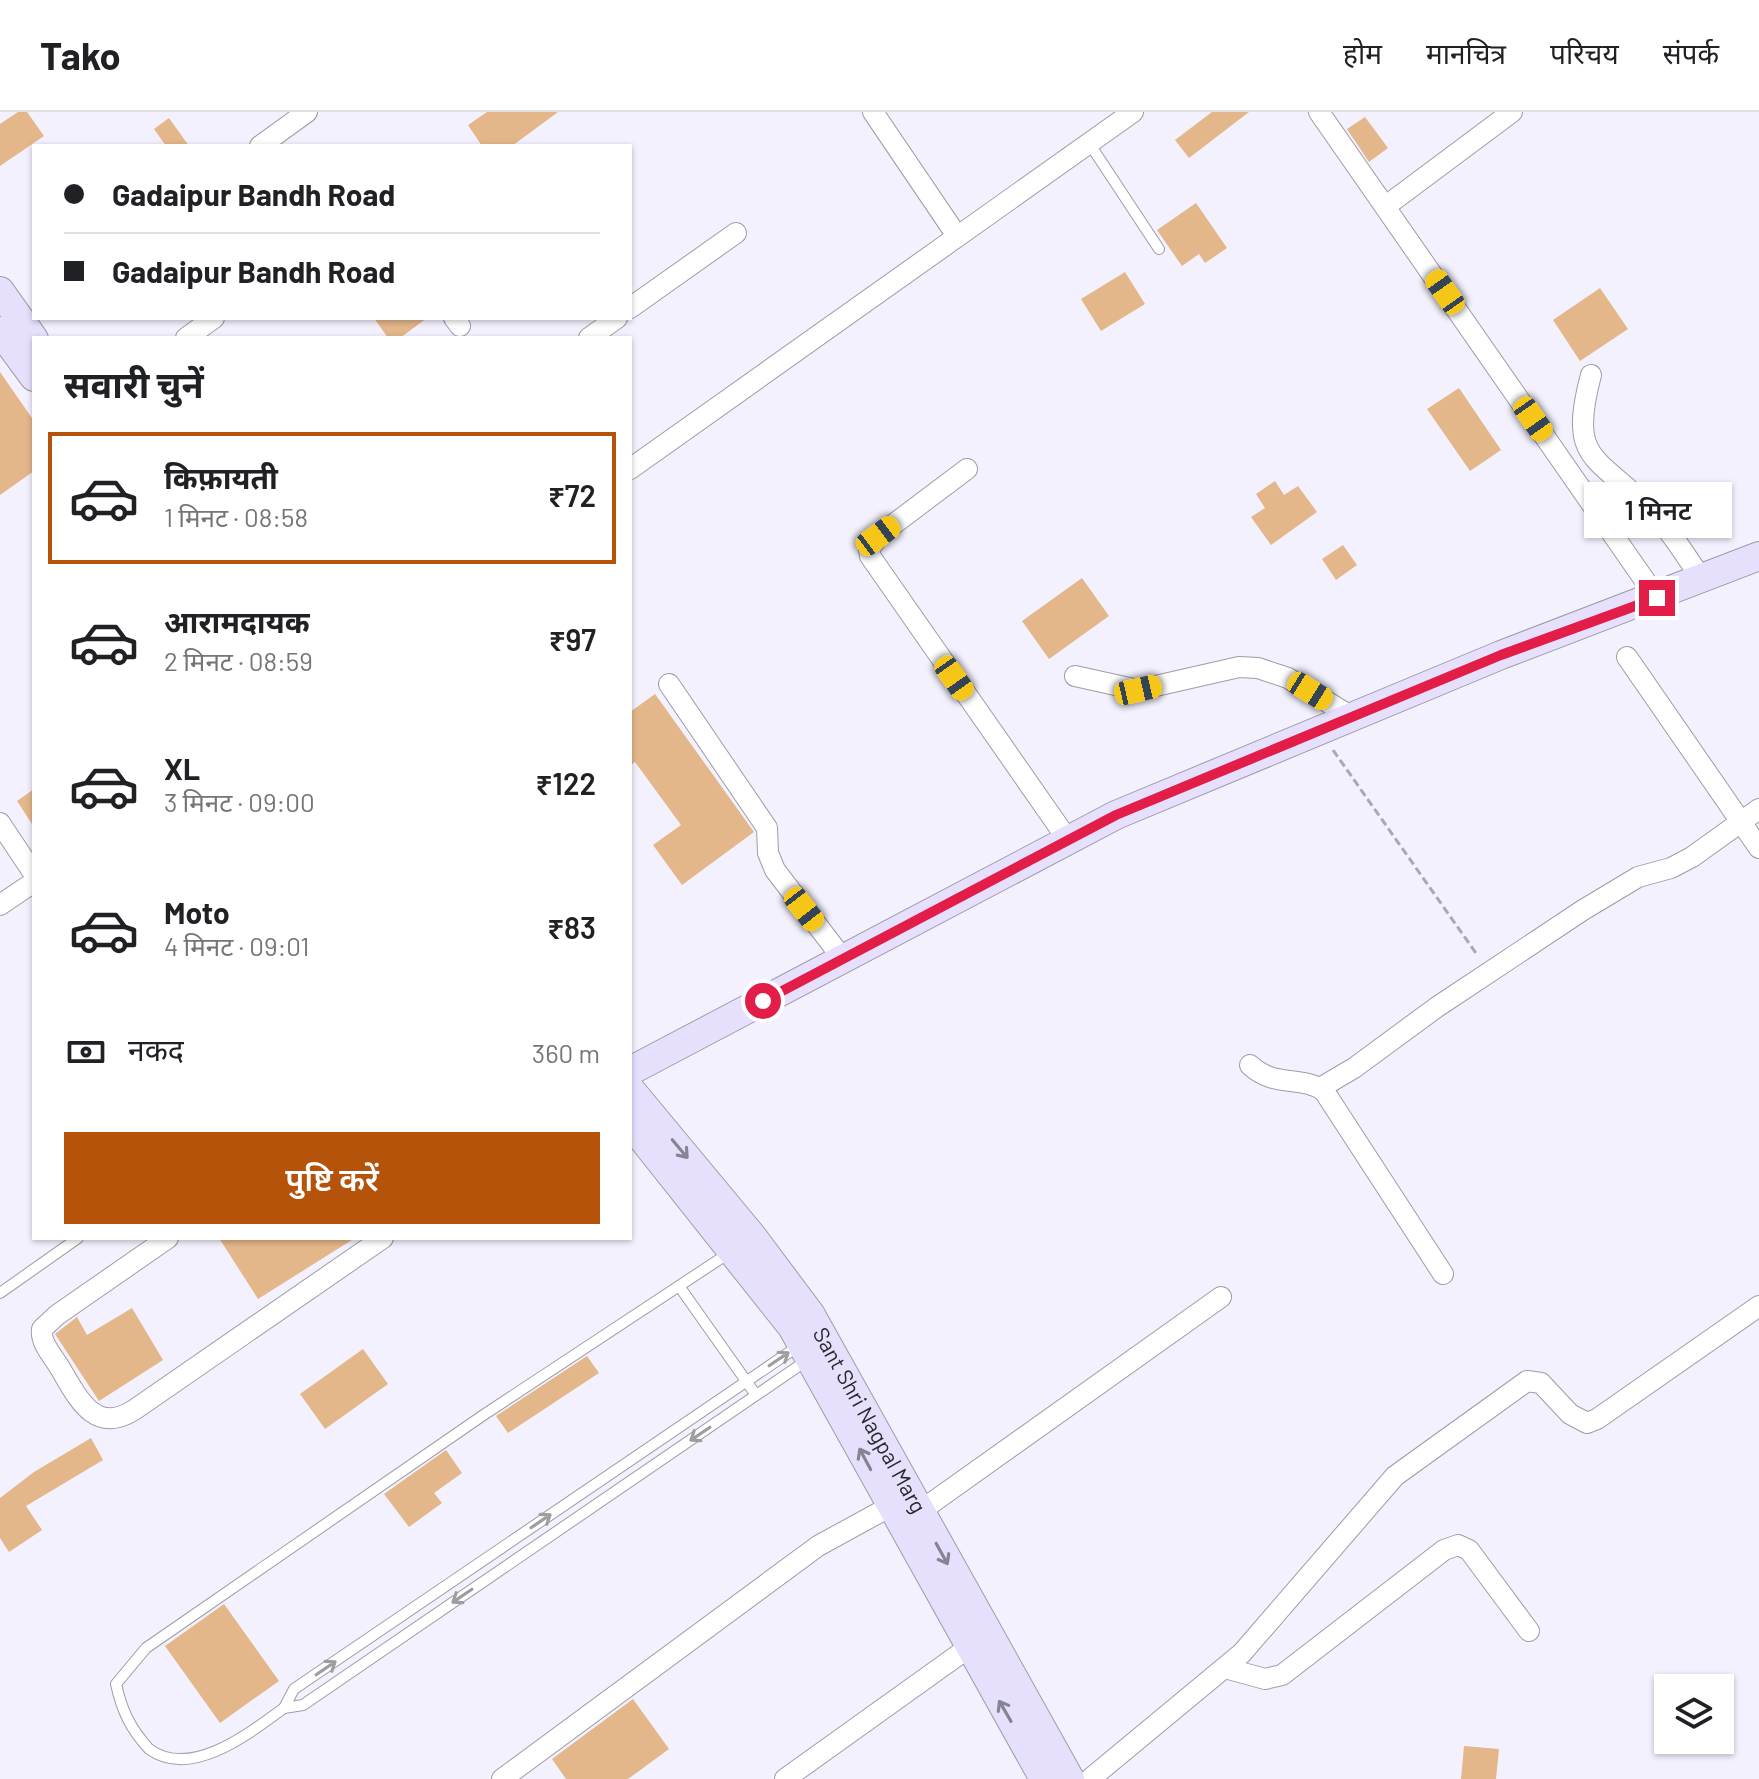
<!DOCTYPE html>
<html lang="hi">
<meta charset="utf-8">
<style>
body{margin:0;font-family:Barlow,"Noto Sans Devanagari",sans-serif;background:#f2f2f2;color:#202124;height:100vh;display:flex;flex-direction:column;font-size:30px;white-space:nowrap}
*{box-sizing:border-box;margin:0}
p{font-size:26px;color:#757577}
.icon{flex:none;width:44px;height:44px;fill:none;stroke:currentColor;stroke-width:2;stroke-linecap:round;stroke-linejoin:round}
.map{position:relative;flex:1;overflow:hidden}
.side{position:absolute;left:32px;top:224px;width:600px;height:904px;display:flex;flex-direction:column;background:#fff;border-radius:0px;box-shadow:0 2px 6px #0004}
.side>*{flex:none}
.banner{position:absolute;left:32px;top:32px;width:600px;height:176px;border-radius:0px;box-shadow:0 2px 6px #0004;display:grid;align-content:center;height:176px;padding:0 32px;background:#fff}
.tools{position:absolute;left:1654px;top:1562px;display:grid;gap:16px}
.tools a{display:grid;place-items:center;width:80px;height:80px;border-radius:0px;background:#fff;box-shadow:0 2px 6px #0004;font-size:40px}
.end{position:absolute;width:36px;height:36px;margin:-18px;border:10px solid #e11d48;background:#fff;box-shadow:0 0 0 4px #fff}
.from{border-radius:50%}
.bubble{position:absolute;height:56px;border-radius:0px;background:#fff;box-shadow:0 2px 6px #0004;font-size:26px;font-weight:600;line-height:56px;text-align:center}
.car{position:absolute;width:24px;height:48px;margin:-24px -12px;border-radius:10px;box-shadow:0 0 6px 2px #0007;background:linear-gradient(#f5c518 24%,#345 0 40%,#f5c518 0 76%,#345 0 86%,#f5c518 0)}
.banner b{display:flex;align-items:center;gap:28px;height:76px;font-size:30px}
.banner b+b{border-top:2px solid #e0e0e0}
.banner i{width:20px;height:20px;background:#202124}
ul{padding:0;list-style:none}
li{display:flex;align-items:center;gap:24px;height:132px;margin:0 16px 12px;padding:0 16px;border:4px solid transparent;border-radius:0px}
li div{flex:1}
li b{display:block;font-size:30px}
li em{font-style:normal;font-weight:600}
li.on{border-color:#b45309}
li>.icon{width:72px;height:72px;stroke-width:1.5}
h2{padding:0 32px;font-size:36px;line-height:96px}
.pay{display:flex;align-items:center;gap:20px;height:88px;padding:0 32px;font-size:30px}
.pay p{margin-inline-start:auto}
.button{display:flex;gap:16px;margin-top:auto;padding:16px 32px}
.button a{flex:1;height:92px;border-radius:0px;background:#b45309;color:#fff;font-size:32px;font-weight:600;line-height:92px;text-align:center}
header{display:flex;align-items:center;gap:48px;box-sizing:border-box;height:112px;padding:0 40px;background:#fff;border-bottom:2px solid #e0e0e0}
header strong{font-size:38px}
nav{display:flex;gap:44px;margin-inline-start:auto;font-size:28px}
.map>svg:first-child{display:block}
</style>
<header>
<strong>Tako</strong>
<nav><a>होम</a><a>मानचित्र</a><a>परिचय</a><a>संपर्क</a></nav>
</header>
<div class="map">
<svg width="1759" height="1667" viewBox="0 0 1759 1667">
<rect width="100%" height="100%" fill="#f3f1fd"/>
<g fill="#e4b78a">
<polygon points="18,0 27,0 44,24 0,54 0,12"/>
<polygon points="487,0 558,0 512,34 482,34 468,13"/>
<polygon points="1212,0 1249,0 1189,46 1175,28"/>
<polygon points="1365,5 1388,36 1369,50 1347,17"/>
<polygon points="169,6 189,34 166,34 154,17"/>
<polygon points="1196,91 1227,136 1205,151 1199,142 1182,154 1157,118"/>
<polygon points="1125,160 1145,192 1101,219 1081,187"/>
<polygon points="1600,176 1628,217 1580,249 1553,208"/>
<polygon points="374,206 427,206 400,226 388,226"/>
<polygon points="0,260 34,309 34,359 0,383"/>
<polygon points="1459,276 1501,338 1470,359 1427,297"/>
<polygon points="1275,369 1284,383 1298,374 1317,400 1271,433 1251,405 1265,396 1256,382"/>
<polygon points="1343,433 1357,453 1336,468 1322,447"/>
<polygon points="1082,466 1109,504 1049,547 1022,509"/>
<polygon points="655,582 754,720 682,773 653,733 681,713 635,650 630,654 630,600"/>
<polygon points="34,677 34,715 17,689"/>
<polygon points="219,1126 355,1126 258,1187"/>
<polygon points="132,1196 163,1248 99,1289 55,1222 77,1205 87,1223"/>
<polygon points="363,1237 388,1272 325,1317 300,1282"/>
<polygon points="587,1244 599,1261 508,1321 496,1304"/>
<polygon points="91,1326 103,1348 26,1394 42,1418 9,1440 0,1426 0,1386 34,1360"/>
<polygon points="446,1338 462,1361 434,1381 442,1391 409,1415 384,1382"/>
<polygon points="224,1492 279,1569 220,1611 165,1534"/>
<polygon points="633,1587 669,1637 628,1667 566,1667 552,1647"/>
<polygon points="1464,1634 1499,1637 1496,1667 1461,1667"/>
</g>
<g fill="none" stroke-linecap="round" stroke-linejoin="round">
<defs>
<g id="lane">
<polyline points="1089,31 1159,137"/>
<polyline points="679,1174 756,1283"/>
<polyline points="0,1181 78,1126"/>
<polyline points="800,1233 294,1577 284,1596 303,1593 809,1247"/>
<path d="M284,1596C246,1624 190,1667 149,1637C130,1616 122,1599 116,1572L146,1536L482,1304L729,1141"/>
</g>
<g id="street">
<polyline points="873,0 957,124"/>
<polyline points="1319,0 1657,486"/>
<polyline points="260,34 307,0"/>
<polyline points="1386,94 1512,0"/>
<polyline points="630,196 736,121"/>
<polyline points="454,206 460,214"/>
<polyline points="186,226 214,206"/>
<polyline points="589,226 617,206"/>
<path d="M1591,263C1568,349 1596,343 1649,396C1669,416 1685,443 1701,466"/>
<polyline points="630,357 1133,0"/>
<polyline points="967,357 878,424 869,438 870,444 1068,728"/>
<polyline points="1627,545 1759,736"/>
<polyline points="1075,564 1138,578 1239,555 1258,556 1288,566 1352,605"/>
<polyline points="669,572 767,716 768,741 775,758 843,847"/>
<polyline points="0,711 34,762"/>
<polyline points="0,793 34,770"/>
<path d="M1250,953C1274,976 1301,963 1324,979L1443,1162"/>
<polyline points="1320,976 1354,956 1437,895 1583,798 1638,765 1671,756 1692,745 1759,697"/>
<path d="M168,1126L57,1203L42,1217C40,1231 53,1244 60,1256C78,1286 94,1323 134,1298L383,1126"/>
<polyline points="919,1400 1221,1185"/>
<polyline points="1225,1556 1265,1567 1282,1563 1444,1438 1458,1433 1469,1438 1529,1519"/>
<polyline points="502,1667 818,1434 891,1394"/>
<polyline points="785,1667 968,1536"/>
<polyline points="1090,1667 1242,1541 1395,1364 1527,1269 1541,1271 1570,1302 1587,1311 1597,1307 1759,1194"/>
</g>
<g id="secondary">
<polyline points="0,179 34,227"/>
<polyline points="0,219 34,265"/>
<polyline points="630,959 1116,703 1501,543 1759,444"/>
<path id="s1" d="M630,977L752,1124L811,1203L1070,1667"/>
<polyline points="630,1011 792,1215 1044,1667"/>
</g>
</defs>
<use href="#lane" stroke="#9e9ca6" stroke-width="12"/>
<use href="#street" stroke="#9e9ca6" stroke-width="22"/>
<use href="#secondary" stroke="#9e9ca6" stroke-width="30"/>
<polyline stroke="#aaa9b2" stroke-width="3" stroke-dasharray="8 4" stroke-linecap="butt" points="1333,638 1478,844"/>
<use href="#lane" stroke="#fff" stroke-width="10"/>
<use href="#street" stroke="#fff" stroke-width="20"/>
<use href="#secondary" stroke="#e6e0fc" stroke-width="28"/>
</g>
<defs><path id="oneway-shaft" d="M-6 0H5M1.5-3L5.5 0L1.5 3" fill="none" stroke-width="1.6" stroke-linecap="round" stroke-linejoin="round" transform="scale(2)"/></defs>
<g stroke="#868494">
<use href="#oneway-shaft" transform="translate(680 1037) rotate(50)"/>
<use href="#oneway-shaft" transform="translate(865 1347) rotate(-118)"/>
<use href="#oneway-shaft" transform="translate(942 1442) rotate(61)"/>
<use href="#oneway-shaft" transform="translate(1005 1599) rotate(-120)"/>
</g>
<g stroke="#9e9ea0">
<use href="#oneway-shaft" transform="translate(779 1247) rotate(-34)"/>
<use href="#oneway-shaft" transform="translate(700 1322) rotate(146)"/>
<use href="#oneway-shaft" transform="translate(541 1409) rotate(-34)"/>
<use href="#oneway-shaft" transform="translate(462 1484) rotate(146)"/>
<use href="#oneway-shaft" transform="translate(326 1556) rotate(-34)"/>
</g>
<g fill="none" stroke-linecap="round" stroke-linejoin="round">
<polyline stroke="#e11d48" stroke-width="10" points="763,889 1116,703 1501,543 1657,486"/>
</g>
<g text-anchor="middle" stroke-width="7" stroke-linejoin="round" paint-order="stroke">
<g font-size="22" fill="#27272b" stroke="#f3f1fd">
<text dy="8" stroke="none"><textPath href="#s1" startOffset="410">Sant Shri Nagpal Marg</textPath></text>
</g>
</g>
</svg>
<div class="tools">
<a><svg class="icon" aria-label="layers" viewBox="0 0 24 24"><path d="M12 4l9 5-9 5-9-5zM3 14l9 5 9-5"/></svg></a>
</div>
<i class="end from" style="left:763px;top:889px"></i>
<i class="end" style="left:1657px;top:486px"></i>
<div class="bubble" style="left:1584px;top:370px;width:148px">1 मिनट</div>
<i class="car" style="left:1445px;top:180px;rotate:325deg"></i>
<i class="car" style="left:1533px;top:307px;rotate:145deg"></i>
<i class="car" style="left:878px;top:424px;rotate:53deg"></i>
<i class="car" style="left:954px;top:566px;rotate:145deg"></i>
<i class="car" style="left:1138px;top:578px;rotate:77deg"></i>
<i class="car" style="left:1310px;top:579px;rotate:122deg"></i>
<i class="car" style="left:804px;top:797px;rotate:142deg"></i>
<div class="banner">
<b><i class="from"></i>Gadaipur Bandh Road</b>
<b><i></i>Gadaipur Bandh Road</b>
</div>
<section class="side">
<h2>सवारी चुनें</h2>
<ul>
<li class="on"><svg class="icon" aria-label="car" viewBox="0 0 24 24"><path d="M5 17H2v-5l4-1 3-4h7l3 4 3 1v5h-3M9 17h6M6 11h13"/><circle cx="7" cy="17" r="2"/><circle cx="17" cy="17" r="2"/></svg><div><b>किफ़ायती</b><p>1 मिनट · 08:58</p></div><em>₹72</em></li>
<li><svg class="icon" aria-label="car" viewBox="0 0 24 24"><path d="M5 17H2v-5l4-1 3-4h7l3 4 3 1v5h-3M9 17h6M6 11h13"/><circle cx="7" cy="17" r="2"/><circle cx="17" cy="17" r="2"/></svg><div><b>आरामदायक</b><p>2 मिनट · 08:59</p></div><em>₹97</em></li>
<li><svg class="icon" aria-label="car" viewBox="0 0 24 24"><path d="M5 17H2v-5l4-1 3-4h7l3 4 3 1v5h-3M9 17h6M6 11h13"/><circle cx="7" cy="17" r="2"/><circle cx="17" cy="17" r="2"/></svg><div><b>XL</b><p>3 मिनट · 09:00</p></div><em>₹122</em></li>
<li><svg class="icon" aria-label="car" viewBox="0 0 24 24"><path d="M5 17H2v-5l4-1 3-4h7l3 4 3 1v5h-3M9 17h6M6 11h13"/><circle cx="7" cy="17" r="2"/><circle cx="17" cy="17" r="2"/></svg><div><b>Moto</b><p>4 मिनट · 09:01</p></div><em>₹83</em></li>
</ul>
<div class="pay"><svg class="icon" aria-label="cash" viewBox="0 0 24 24"><path d="M3 7h18v10H3z"/><circle cx="12" cy="12" r="2"/></svg>नकद<p>360 m</p></div>
<div class="button"><a>पुष्टि करें</a></div>
</section>
</div>
